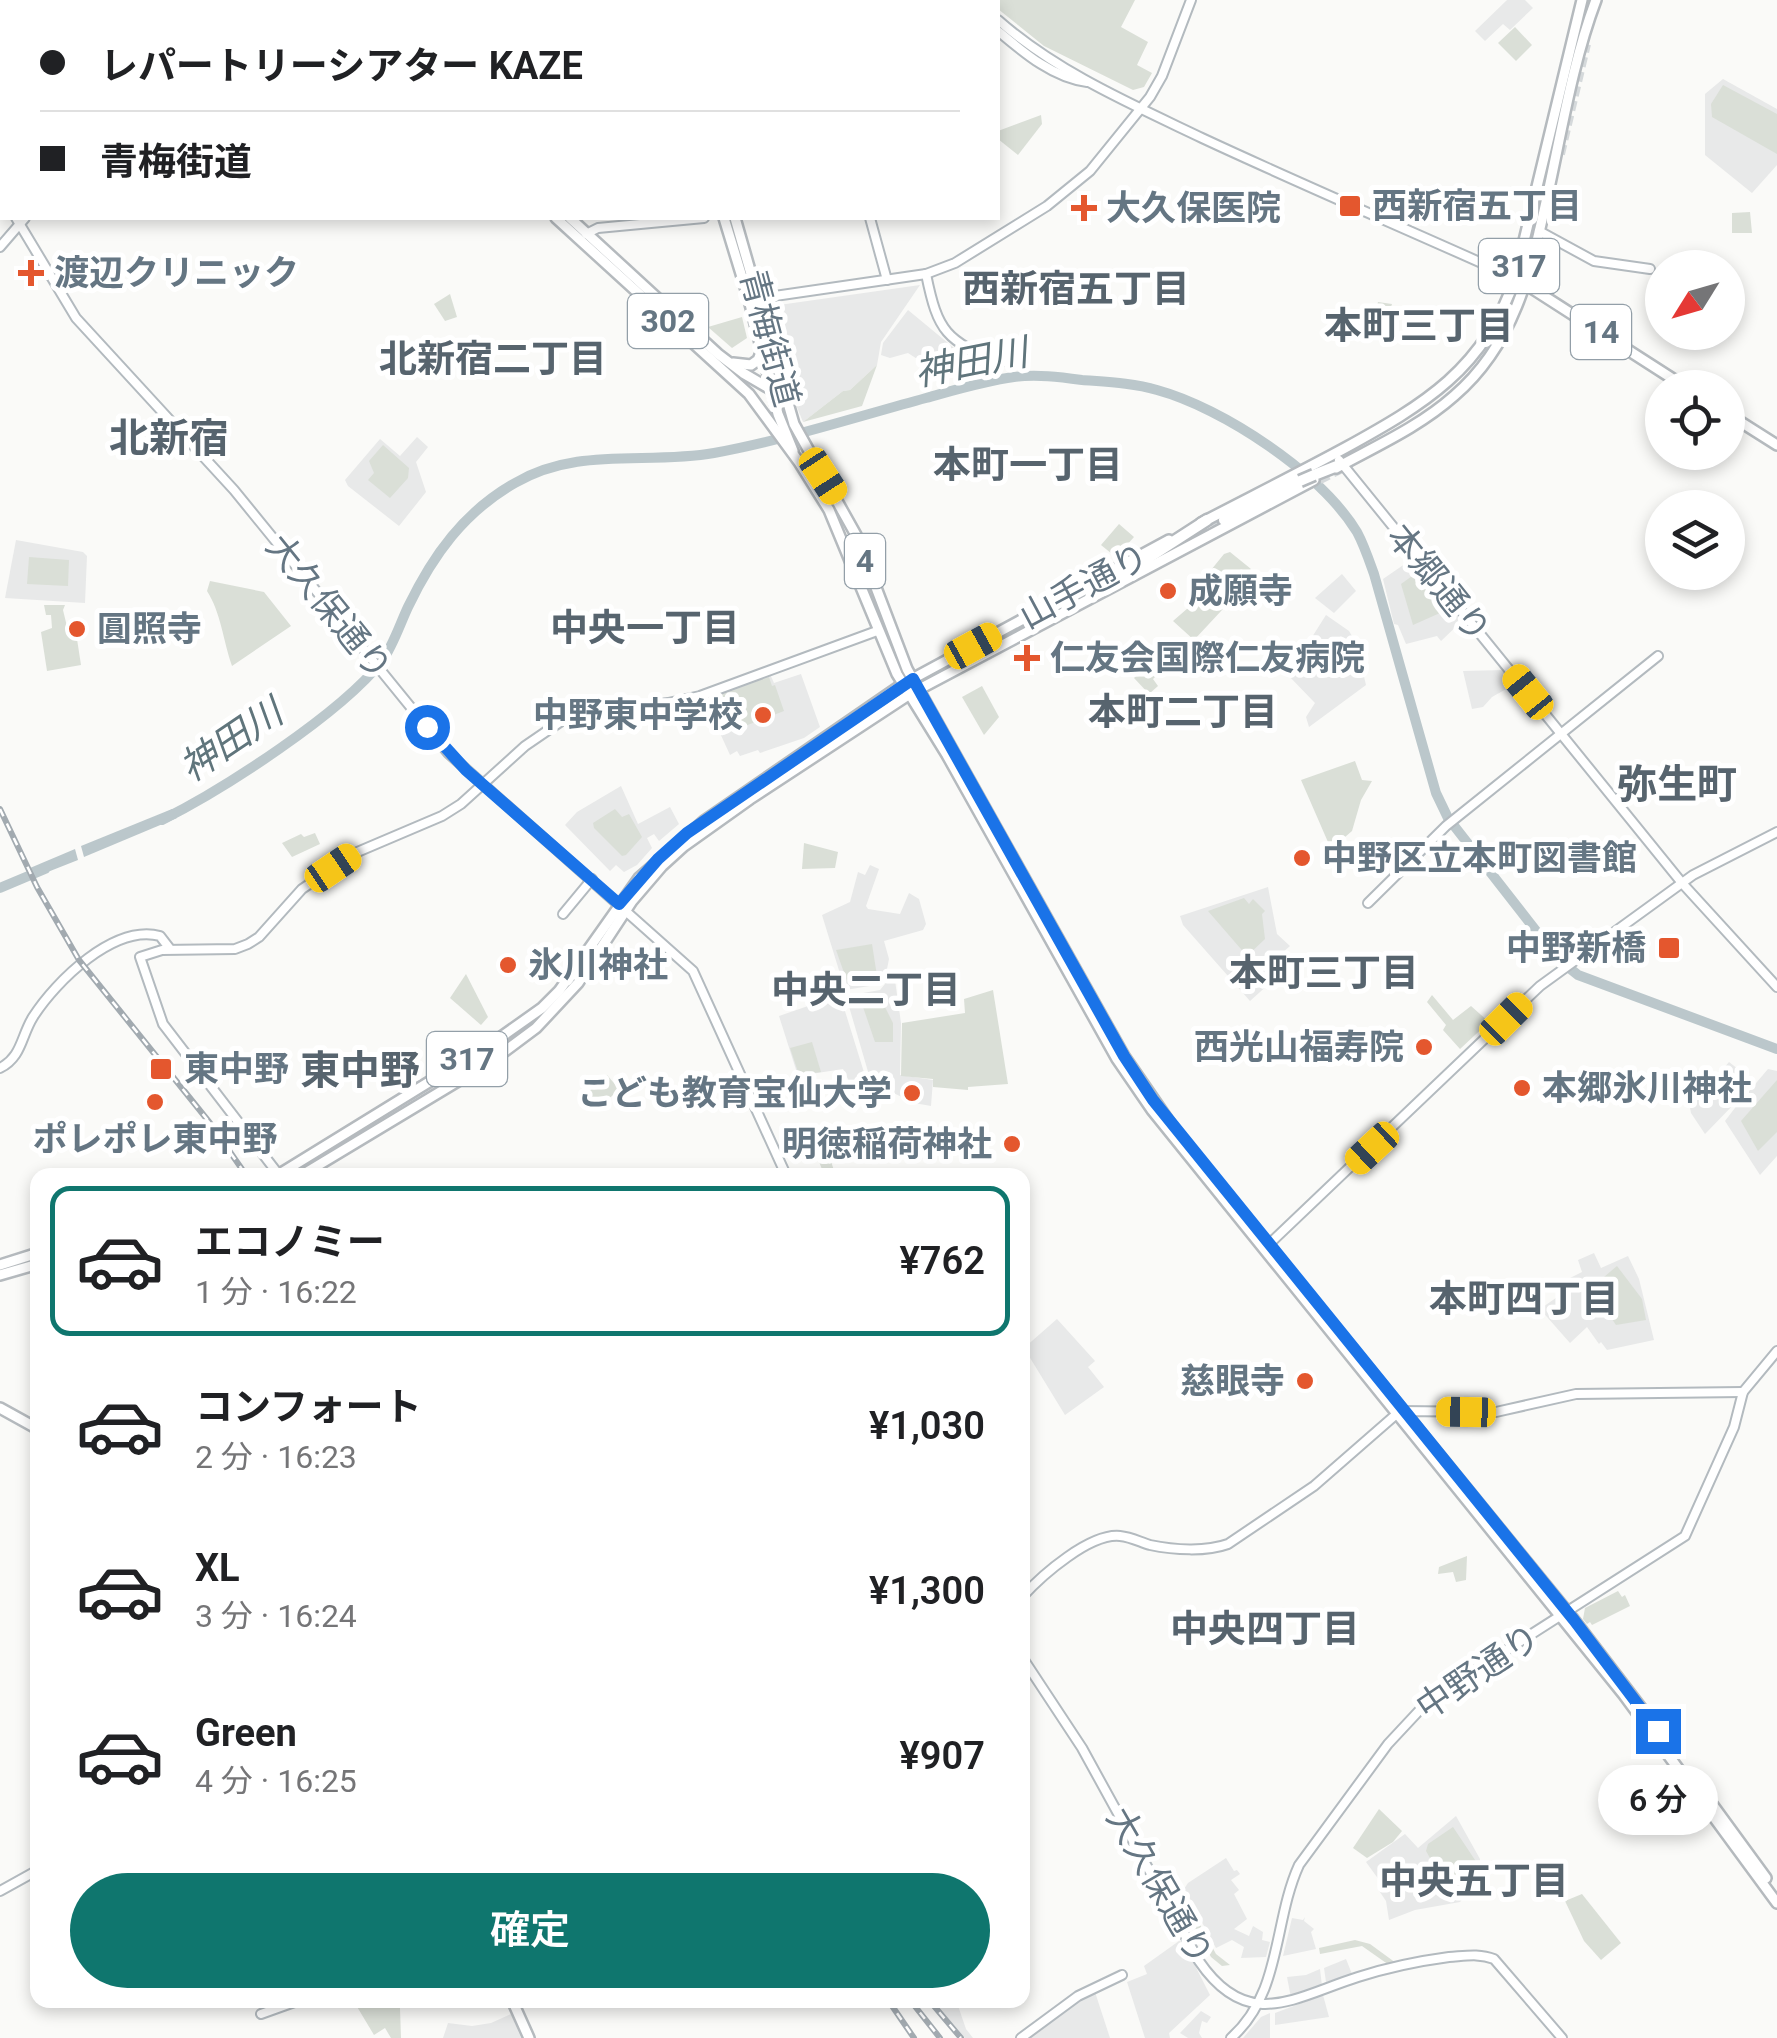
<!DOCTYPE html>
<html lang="ja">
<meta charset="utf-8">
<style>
body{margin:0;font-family:Roboto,"Noto Sans JP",sans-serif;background:#f6f6f6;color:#202124;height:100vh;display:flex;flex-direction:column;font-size:38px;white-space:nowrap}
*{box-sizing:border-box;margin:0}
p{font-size:32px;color:#757577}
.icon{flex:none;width:55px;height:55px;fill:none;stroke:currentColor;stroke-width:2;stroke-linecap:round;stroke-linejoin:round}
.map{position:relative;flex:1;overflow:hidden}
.drawer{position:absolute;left:30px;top:1168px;width:1000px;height:840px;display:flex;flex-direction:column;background:#fff;border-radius:20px;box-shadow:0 5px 15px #0003}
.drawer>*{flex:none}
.top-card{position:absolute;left:0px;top:0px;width:1000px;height:220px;box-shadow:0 5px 15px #0003;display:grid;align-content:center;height:220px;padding:0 40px;background:#fff}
.needle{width:65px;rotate:233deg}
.fabs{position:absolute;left:1645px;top:250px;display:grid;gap:20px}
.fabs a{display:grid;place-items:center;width:100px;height:100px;border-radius:50%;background:#fff;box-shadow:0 5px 15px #0003;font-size:50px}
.end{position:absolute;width:45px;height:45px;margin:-22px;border:12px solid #1a73e8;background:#fff;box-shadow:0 0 0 5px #fff}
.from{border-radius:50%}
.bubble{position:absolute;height:70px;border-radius:35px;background:#fff;box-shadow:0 5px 15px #0003;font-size:32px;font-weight:600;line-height:70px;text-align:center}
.car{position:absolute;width:30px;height:60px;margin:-30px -15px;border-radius:12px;box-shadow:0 0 8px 2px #0007;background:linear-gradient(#f5c518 24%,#345 0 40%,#f5c518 0 76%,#345 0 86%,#f5c518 0)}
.top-card b{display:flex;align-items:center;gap:35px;height:95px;font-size:38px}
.top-card b+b{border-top:2px solid #e0e0e0}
.top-card i{width:25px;height:25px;background:#202124}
ul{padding:18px 0 0;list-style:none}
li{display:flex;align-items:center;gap:30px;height:150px;margin:0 20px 15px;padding:0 20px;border:5px solid transparent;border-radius:20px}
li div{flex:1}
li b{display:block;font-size:38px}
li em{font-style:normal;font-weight:600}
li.current{border-color:#0f766e}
li>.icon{width:90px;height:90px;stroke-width:1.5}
.button{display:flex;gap:20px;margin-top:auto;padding:20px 40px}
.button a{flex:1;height:115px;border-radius:60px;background:#0f766e;color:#fff;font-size:40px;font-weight:600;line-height:115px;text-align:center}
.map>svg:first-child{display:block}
</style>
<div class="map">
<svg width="1777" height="2038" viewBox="0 0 1777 2038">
<rect width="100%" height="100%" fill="#fafaf8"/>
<g fill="#e8e9e9">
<polygon points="1507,0 1525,0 1533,8 1510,30 1503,24 1485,41 1475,31"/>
<polygon points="1723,79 1777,109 1777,165 1752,193 1705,155 1705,94"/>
<polygon points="920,285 881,342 877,365 850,390 843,391 803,422 792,395 772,316 779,305"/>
<polygon points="908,310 954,348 952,365 928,366 908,353 890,358 881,355 883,343"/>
<polygon points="417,437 428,447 416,462 426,492 399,526 348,486 345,480 380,439 400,456"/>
<polygon points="16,540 83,552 87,556 85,603 5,598"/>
<polygon points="1415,557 1464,619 1441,641 1437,636 1406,644 1398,625 1394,624 1383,579"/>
<polygon points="1342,574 1356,591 1334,613 1315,598"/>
<polygon points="1326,615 1349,631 1356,643 1366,685 1309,727 1306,717 1315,703 1288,675"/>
<polygon points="1504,670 1515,684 1492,697 1483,707 1472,709 1463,671"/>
<polygon points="770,674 774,683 801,674 820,727 804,738 760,753 758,750 740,756 737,751 730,755 704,698"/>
<polygon points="621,786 638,824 670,807 679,824 659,841 654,834 647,838 652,848 637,865 624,872 616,865 610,871 565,825 577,812"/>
<polygon points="870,865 879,869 866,906 868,909 900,914 909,893 919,899 926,924 923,930 884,941 889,959 886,974 876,985 845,990 822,915 850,902 858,872 865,875"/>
<polygon points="1268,887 1277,934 1290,946 1272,962 1279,975 1250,1001 1183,925 1180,916"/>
<polygon points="894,973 901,1023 900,1075 933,1080 931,1106 914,1103 871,1082 846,996 880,990"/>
<polygon points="840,995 867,1082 865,1084 850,1083 843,1069 798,1076 779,1016"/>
<polygon points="1729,1062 1752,1080 1737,1099 1740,1102 1768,1069 1777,1071 1777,1156 1760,1175 1725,1121 1738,1104 1736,1102 1705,1134 1691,1113 1690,1108"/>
<polygon points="1594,1253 1601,1268 1628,1256 1639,1279 1654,1340 1607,1350 1601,1342 1599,1344 1587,1327 1570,1343 1540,1309 1566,1291 1564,1281 1582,1272 1578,1260"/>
<polygon points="1057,1319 1095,1361 1088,1367 1104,1387 1065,1415 1024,1348"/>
<polygon points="1456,1816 1480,1859 1480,1879 1460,1902 1415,1910 1389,1920 1386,1901 1378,1889 1382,1884 1366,1862 1405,1834 1418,1848"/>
<polygon points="1226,1858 1234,1871 1237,1870 1240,1874 1231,1880 1239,1890 1234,1894 1247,1919 1234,1929 1249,1936 1253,1926 1263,1932 1262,1940 1270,1942 1266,1957 1241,1958 1244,1947 1232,1940 1216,1948 1184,1889 1188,1883"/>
<polygon points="1305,1917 1304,1921 1314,1929 1311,1932 1316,1949 1283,1956 1292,1918 1303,1920"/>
<polygon points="1179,1941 1183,1942 1210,1995 1169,2033 1170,2038 1145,2038 1127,1982 1147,1974 1144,1966"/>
<polygon points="1346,1959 1352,1974 1326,1982 1324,1968"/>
<polygon points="1320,1969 1322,1986 1291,1998 1287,1977 1306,1975"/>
<polygon points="1095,1992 1110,2038 1028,2038 1084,1997"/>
<polygon points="1323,1995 1329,2017 1275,2025 1275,2013"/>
<polygon points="932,2000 956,2000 966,2029 973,2038 965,2038"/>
<polygon points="1201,2011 1211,2017 1207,2023 1202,2021 1199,2033 1202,2038 1188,2038 1180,2033"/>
<polygon points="1270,2013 1270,2038 1243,2038 1261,2017"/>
<polygon points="511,2014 521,2038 443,2038 448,2023 472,2026 491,2023"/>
</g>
<g fill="#dadfd7">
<polygon points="988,0 1135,0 1121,27 1148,42 1137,65 1152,73 1144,87 1133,90 1044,46 998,9 998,2"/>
<polygon points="1515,27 1532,45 1516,61 1498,43"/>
<polygon points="1723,85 1777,114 1777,154 1712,117 1711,104"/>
<polygon points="1041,115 1042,124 1018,155 998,139 998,131"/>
<polygon points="1750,212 1752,233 1732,233 1732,213"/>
<polygon points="450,294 457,317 445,321 434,304"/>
<polygon points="1378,302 1392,304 1387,319 1398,323 1393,340 1370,333"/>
<polygon points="742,317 747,338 732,348 708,327"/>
<polygon points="877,365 862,406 803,422 843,391 850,390"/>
<polygon points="383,445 409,468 408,478 390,498 368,480 374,473 369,461"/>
<polygon points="1119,524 1134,537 1125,547 1128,554 1117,558 1101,545"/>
<polygon points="1230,552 1251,569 1238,582 1222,610 1194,640 1173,621 1203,595 1211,579 1207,575 1224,554"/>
<polygon points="29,557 69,560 68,586 27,584"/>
<polygon points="1422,573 1436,592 1440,613 1413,625 1401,584 1415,574"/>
<path d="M210,581L264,592L291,626L232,666C223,640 221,613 207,591Z"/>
<polygon points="44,605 65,605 63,610 70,639 77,639 81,665 47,671 41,632 52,628 51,615 46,615"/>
<polygon points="1147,665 1159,673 1153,679 1158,686 1149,694 1134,678"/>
<polygon points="769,677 772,686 775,685 784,711 724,734 710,699"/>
<polygon points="982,686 999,717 984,735 962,697"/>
<polygon points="1355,761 1362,780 1372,781 1361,800 1352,831 1331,849 1301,780"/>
<polygon points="615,809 622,817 629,814 642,837 626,855 622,856 594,828 593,823"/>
<polygon points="315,833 320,844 292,857 282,843 301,834 304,837"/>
<polygon points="804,843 838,852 835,868 802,869"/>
<polygon points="1244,898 1249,904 1253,899 1265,911 1262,914 1265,939 1247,956 1208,911"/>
<polygon points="872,944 877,976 872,981 848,984 836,950"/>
<polygon points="466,974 488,1017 481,1025 450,998"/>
<polygon points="993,990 1008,1084 968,1087 968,1090 933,1087 933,1079 901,1076 902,1023 965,1013 964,999"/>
<polygon points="1432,995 1453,1020 1471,1006 1489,1022 1460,1049 1443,1030 1446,1025 1427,1002"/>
<polygon points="883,1003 893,1023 893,1042 875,1042 863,1007"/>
<polygon points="812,1042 821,1072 799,1075 790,1048"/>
<polygon points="607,1075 620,1090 604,1102 584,1096"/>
<polygon points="1777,1080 1777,1132 1758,1151 1741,1121"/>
<polygon points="836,1129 836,1160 831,1161 835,1174 840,1175 824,1175 809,1134"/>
<polygon points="1617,1266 1642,1299 1646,1320 1616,1325 1591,1288"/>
<polygon points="1467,1556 1466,1580 1456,1582 1453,1572 1438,1574 1439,1567"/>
<polygon points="1618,1591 1622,1597 1625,1595 1630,1606 1592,1625 1590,1622 1587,1624 1583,1619 1585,1608"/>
<polygon points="1379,1809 1402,1831 1393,1842 1367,1858 1353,1848"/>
<polygon points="1453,1827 1477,1863 1471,1876 1446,1892 1428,1864 1430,1858 1426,1851 1428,1844"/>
<polygon points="1180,1888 1216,1954 1230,1965 1222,1966 1211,1957 1175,1891"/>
<polygon points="1582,1894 1621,1943 1601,1960 1584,1941 1565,1901"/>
<polygon points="1355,1940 1370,1944 1396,1963 1389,1965 1362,1946 1320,1954 1319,1948"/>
<polygon points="353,2000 393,2000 400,2008 401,2038 391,2038 385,2028 374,2035"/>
</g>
<g fill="#bbc7cb">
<polygon points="172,809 177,818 84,857 81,846"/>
<polygon points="75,849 78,860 35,877 30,868"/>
</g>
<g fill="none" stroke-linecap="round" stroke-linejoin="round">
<g stroke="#bbc7cb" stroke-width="10">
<path d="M162,820C224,789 340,714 382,661C393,646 400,624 408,607C433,555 464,512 515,483C578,446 646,465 714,453C785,440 856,417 926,398C955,390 984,381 1014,377C1036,374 1060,377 1082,380C1107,382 1133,383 1157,390C1223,408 1321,473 1357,532C1364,545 1369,560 1374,574L1436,793L1448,818L1558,959L1578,975L1777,1049"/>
<polyline points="0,888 45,869"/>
</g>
<g stroke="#d5d9db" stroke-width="10" stroke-dasharray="10 5" stroke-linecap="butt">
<polyline points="1560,154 1586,44"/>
<polyline points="1533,218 1587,0"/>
<polyline points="1306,486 1340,469"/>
<polyline points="1160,557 1224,520"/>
<polyline points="994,637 1013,631 1090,590"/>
</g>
<defs>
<g id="secondary">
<polyline points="963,0 966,2"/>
<polyline points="975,0 978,2"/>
<polyline points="140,2 141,0"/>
<polyline points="917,2 919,0"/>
<polyline points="933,2 935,0"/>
<path d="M998,20C1057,72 1131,104 1202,138C1305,186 1411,231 1515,278"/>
<path d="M998,31C1023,52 1053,78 1087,82"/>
<polyline points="0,192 2,196"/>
<polyline points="16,218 76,318 234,490 448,753 693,971 786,1175"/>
<polyline points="870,218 887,280"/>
<polyline points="1539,231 1594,261 1650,269"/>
<polyline points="586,234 598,228 704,218"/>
<polyline points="0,247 25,218"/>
<path d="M926,274C938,333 946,340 1000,363"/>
<polyline points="754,299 926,274 955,263 1047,206 1090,171 1150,97 1162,76 1191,0"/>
<polyline points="1339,460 1682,883 1777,987"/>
<polyline points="1368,903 1446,826 1658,656"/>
<polyline points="563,914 592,879"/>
<path d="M0,1068C22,1057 21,1036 33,1017C56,981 114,924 160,936L170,949"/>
<polyline points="279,1175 163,1024 140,957 162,950 235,949 248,944 259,937 302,889 355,853 442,816 461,804 525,746 563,720 586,713 668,703 700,696 877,631"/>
<polyline points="1266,1247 1540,986 1693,875 1777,832"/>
<path d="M1022,1597C1042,1575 1090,1533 1120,1536C1131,1537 1140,1542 1150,1545C1174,1550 1206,1552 1228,1544L1314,1486L1400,1411L1496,1412L1576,1394L1743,1392"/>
<path d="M1022,1657L1082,1748L1199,1961C1248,2033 1295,1997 1358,1977C1386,1968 1419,1961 1449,1957C1465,1956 1479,1953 1494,1959L1562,2038"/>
<polyline points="0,1891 38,1870"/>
<polyline points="261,2014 300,2000"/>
<polyline points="1021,2038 1078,1996 1122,1975"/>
<path d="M1231,2038C1282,1993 1273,1922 1299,1865L1388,1744L1430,1699L1685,1536L1734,1427L1743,1392L1777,1351"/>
</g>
<g id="primary">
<polyline points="327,0 330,2"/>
<polyline points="340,0 343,2"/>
<polyline points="664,0 664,2"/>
<polyline points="673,0 674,2"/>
<polyline points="556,218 749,394 799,462 829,510 897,674 947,755 1117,1059 1152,1110 1624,1695 1777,1903"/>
<polyline points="570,218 718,354 743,373 784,397"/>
<polyline points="724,218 749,300 778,414 793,451"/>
<polyline points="735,218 794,424 856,535 907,669 1124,1056 1181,1139 1574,1620 1645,1713"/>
<polyline points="1522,282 1687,388"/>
<polyline points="733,363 751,365 758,360 762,350"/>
<polyline points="1728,414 1777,445"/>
<path d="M1336,468C1376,446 1419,427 1454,396C1516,343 1531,269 1548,193C1562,129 1573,61 1596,0"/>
<path d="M1201,523C1249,498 1297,474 1345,448C1423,405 1485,369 1515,278L1582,0"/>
<polyline points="278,1175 494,1042 542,1008 559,991 639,878 704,821 903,684 1169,540"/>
<polyline points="302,1175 493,1060 536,1028 578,983 632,901 662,866 684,846 750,799 910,694 1314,480"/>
<polyline points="0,1265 38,1253"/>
<polyline points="0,1275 38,1264"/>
<polyline points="0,1408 38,1429"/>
<polyline points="1693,1778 1766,1878"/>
<polyline points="512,2000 529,2038"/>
</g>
<g id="highway">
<polyline points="1314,475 1342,464"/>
<polyline points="1224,520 1300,481"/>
<polyline points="1090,590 1142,562 1207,520"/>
</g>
</defs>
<use href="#secondary" stroke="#b3babf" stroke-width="12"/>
<use href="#primary" stroke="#b5babe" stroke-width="14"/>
<use href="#highway" stroke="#b4b9bd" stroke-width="15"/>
<use href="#secondary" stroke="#fff" stroke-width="8"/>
<use href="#primary" stroke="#fff" stroke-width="9"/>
<use href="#highway" stroke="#fff" stroke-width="10"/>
<defs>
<g id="rail">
<polyline points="10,2 12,0"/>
<polyline points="32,2 33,0"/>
<polyline points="0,24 2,19"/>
<polyline points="0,65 2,60"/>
<polyline points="0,809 37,887 79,960 210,1123 246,1175"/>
<polyline points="888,2000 914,2038"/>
<polyline points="910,2000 940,2038"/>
<polyline points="929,2000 961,2038"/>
</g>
</defs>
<use href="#rail" stroke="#a2aab0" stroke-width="6"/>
<use href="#rail" stroke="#fff" stroke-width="2.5" stroke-dasharray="8" stroke-linecap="butt"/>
<defs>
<polyline id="highway-bridge" points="1300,481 1314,475"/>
</defs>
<use href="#highway-bridge" stroke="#b4b9bd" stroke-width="15" stroke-linecap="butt"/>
<use href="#highway-bridge" stroke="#fff" stroke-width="10"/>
</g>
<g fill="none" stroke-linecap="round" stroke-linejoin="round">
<polyline stroke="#1a73e8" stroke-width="12" points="427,727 466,770 619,904 658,859 687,833 913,679 1124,1056 1153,1100 1574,1620 1658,1731"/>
</g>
<g fill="#e4572e" stroke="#fff" stroke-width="4">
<rect x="1338" y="194" width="24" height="24" rx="5"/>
<path d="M1079 193h10v10h10v10h-10v10h-10v-10h-10v-10h10z"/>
<path d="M26 258h10v10h10v10h-10v10h-10v-10h-10v-10h10z"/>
<circle cx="1168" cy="591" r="10"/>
<circle cx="77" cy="629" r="10"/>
<path d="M1022 643h10v10h10v10h-10v10h-10v-10h-10v-10h10z"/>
<circle cx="763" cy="715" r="10"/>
<circle cx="1302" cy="858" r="10"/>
<rect x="1657" y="936" width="24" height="24" rx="5"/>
<circle cx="508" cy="965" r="10"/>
<circle cx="1424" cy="1047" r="10"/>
<rect x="149" y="1057" width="24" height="24" rx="5"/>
<circle cx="1522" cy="1088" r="10"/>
<circle cx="912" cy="1093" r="10"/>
<circle cx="155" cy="1102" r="10"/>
<circle cx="1012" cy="1144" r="10"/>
<circle cx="1305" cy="1381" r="10"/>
</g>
<g text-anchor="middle" stroke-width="10" stroke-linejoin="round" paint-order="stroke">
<g fill="#fff" stroke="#939fa8" stroke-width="2.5">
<rect x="1479" y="239" width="80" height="54" rx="8"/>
<rect x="628" y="294" width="80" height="54" rx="8"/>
<rect x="1571" y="305" width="60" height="54" rx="8"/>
<rect x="845" y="534" width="40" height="54" rx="8"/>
<rect x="427" y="1032" width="80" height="54" rx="8"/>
</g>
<g font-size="32" font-weight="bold" fill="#657683">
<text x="1519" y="277">317</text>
<text x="668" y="332">302</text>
<text x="1601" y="343">14</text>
<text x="865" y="572">4</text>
<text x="467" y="1070">317</text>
</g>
<g font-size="35" font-weight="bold" fill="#657683" stroke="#fff" text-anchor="start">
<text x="1372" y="218">西新宿五丁目</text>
<text x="1106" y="220">大久保医院</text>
<text x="54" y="285">渡辺クリニック</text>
<text x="1188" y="603">成願寺</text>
<text x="97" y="641">圓照寺</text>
<text x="1050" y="670">仁友会国際仁友病院</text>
<text x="743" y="727" text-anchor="end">中野東中学校</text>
<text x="1322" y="870">中野区立本町図書館</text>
<text x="1646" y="960" text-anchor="end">中野新橋</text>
<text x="528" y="977">氷川神社</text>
<text x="1404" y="1059" text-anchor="end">西光山福寿院</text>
<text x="184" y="1081">東中野</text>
<text x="1542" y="1100">本郷氷川神社</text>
<text x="892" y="1105" text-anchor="end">こども教育宝仙大学</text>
<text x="155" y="1151" text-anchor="middle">ポレポレ東中野</text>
<text x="992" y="1156" text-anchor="end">明徳稲荷神社</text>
<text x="1285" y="1393" text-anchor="end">慈眼寺</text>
</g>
<g font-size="35" fill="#657683" stroke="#fff">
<text transform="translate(770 338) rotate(75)" y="12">青梅街道</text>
<text transform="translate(1439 583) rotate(51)" y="12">本郷通り</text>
<text transform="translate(1084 586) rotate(-28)" y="12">山手通り</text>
<text transform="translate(329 607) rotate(51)" y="12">大久保通り</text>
<text transform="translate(1478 1672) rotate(-34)" y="12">中野通り</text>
<text transform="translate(1160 1886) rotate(60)" y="12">大久保通り</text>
</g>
<g font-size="38" font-weight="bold" fill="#57646e" stroke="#fff">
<text x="1076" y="302">西新宿五丁目</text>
<text x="1419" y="339">本町三丁目</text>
<text x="493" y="372">北新宿二丁目</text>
<text x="1028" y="478">本町一丁目</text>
<text x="645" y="641">中央一丁目</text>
<text x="1183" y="725">本町二丁目</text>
<text x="1324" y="986">本町三丁目</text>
<text x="866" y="1003">中央二丁目</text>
<text x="1524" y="1312">本町四丁目</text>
<text x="1265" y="1642">中央四丁目</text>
<text x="1474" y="1894">中央五丁目</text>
</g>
<g font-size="38" font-style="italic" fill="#60757c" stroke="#fff">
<text transform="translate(971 362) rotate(-11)" y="13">神田川</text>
<text transform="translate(231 740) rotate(-34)" y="13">神田川</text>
</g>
<g font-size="40" font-weight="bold" fill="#57646e" stroke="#fff">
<text x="169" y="452">北新宿</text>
<text x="1677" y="798">弥生町</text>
<text x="360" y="1084">東中野</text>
</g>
</g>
</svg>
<div class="fabs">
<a><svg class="needle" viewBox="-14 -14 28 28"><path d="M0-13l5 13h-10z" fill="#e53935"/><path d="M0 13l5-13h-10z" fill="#757577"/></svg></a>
<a><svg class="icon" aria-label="locate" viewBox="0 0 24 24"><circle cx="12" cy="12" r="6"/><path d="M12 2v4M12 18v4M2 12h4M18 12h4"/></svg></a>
<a><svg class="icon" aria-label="layers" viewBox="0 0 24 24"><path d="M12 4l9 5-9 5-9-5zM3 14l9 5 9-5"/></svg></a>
</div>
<i class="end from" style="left:427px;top:727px"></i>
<i class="end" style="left:1658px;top:1731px"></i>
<div class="bubble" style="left:1598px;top:1765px;width:120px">6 分</div>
<i class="car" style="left:823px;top:476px;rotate:147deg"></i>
<i class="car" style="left:973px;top:646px;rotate:61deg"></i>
<i class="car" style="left:1528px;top:692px;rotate:321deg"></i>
<i class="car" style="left:333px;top:868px;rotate:56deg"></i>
<i class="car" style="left:1506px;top:1019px;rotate:45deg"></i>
<i class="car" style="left:1372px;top:1148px;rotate:227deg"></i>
<i class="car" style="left:1466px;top:1412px;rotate:271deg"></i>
<div class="top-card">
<b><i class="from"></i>レパートリーシアター KAZE</b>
<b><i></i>青梅街道</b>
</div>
<section class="drawer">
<ul>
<li class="current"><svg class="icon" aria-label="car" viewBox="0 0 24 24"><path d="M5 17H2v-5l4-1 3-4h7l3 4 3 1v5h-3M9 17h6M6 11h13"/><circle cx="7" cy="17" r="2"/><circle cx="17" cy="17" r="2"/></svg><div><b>エコノミー</b><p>1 分 · 16:22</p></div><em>¥762</em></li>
<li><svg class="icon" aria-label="car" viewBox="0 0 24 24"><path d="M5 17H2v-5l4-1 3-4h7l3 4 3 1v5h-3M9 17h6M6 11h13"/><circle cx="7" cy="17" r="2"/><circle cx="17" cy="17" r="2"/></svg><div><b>コンフォート</b><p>2 分 · 16:23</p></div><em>¥1,030</em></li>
<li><svg class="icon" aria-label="car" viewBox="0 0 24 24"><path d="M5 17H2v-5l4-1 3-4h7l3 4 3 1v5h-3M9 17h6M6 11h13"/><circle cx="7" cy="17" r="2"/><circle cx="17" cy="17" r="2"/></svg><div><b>XL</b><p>3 分 · 16:24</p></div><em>¥1,300</em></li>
<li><svg class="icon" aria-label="car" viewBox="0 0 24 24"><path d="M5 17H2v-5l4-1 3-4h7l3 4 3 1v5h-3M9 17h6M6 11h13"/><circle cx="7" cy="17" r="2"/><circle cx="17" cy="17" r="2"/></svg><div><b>Green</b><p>4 分 · 16:25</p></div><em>¥907</em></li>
</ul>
<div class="button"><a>確定</a></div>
</section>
</div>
